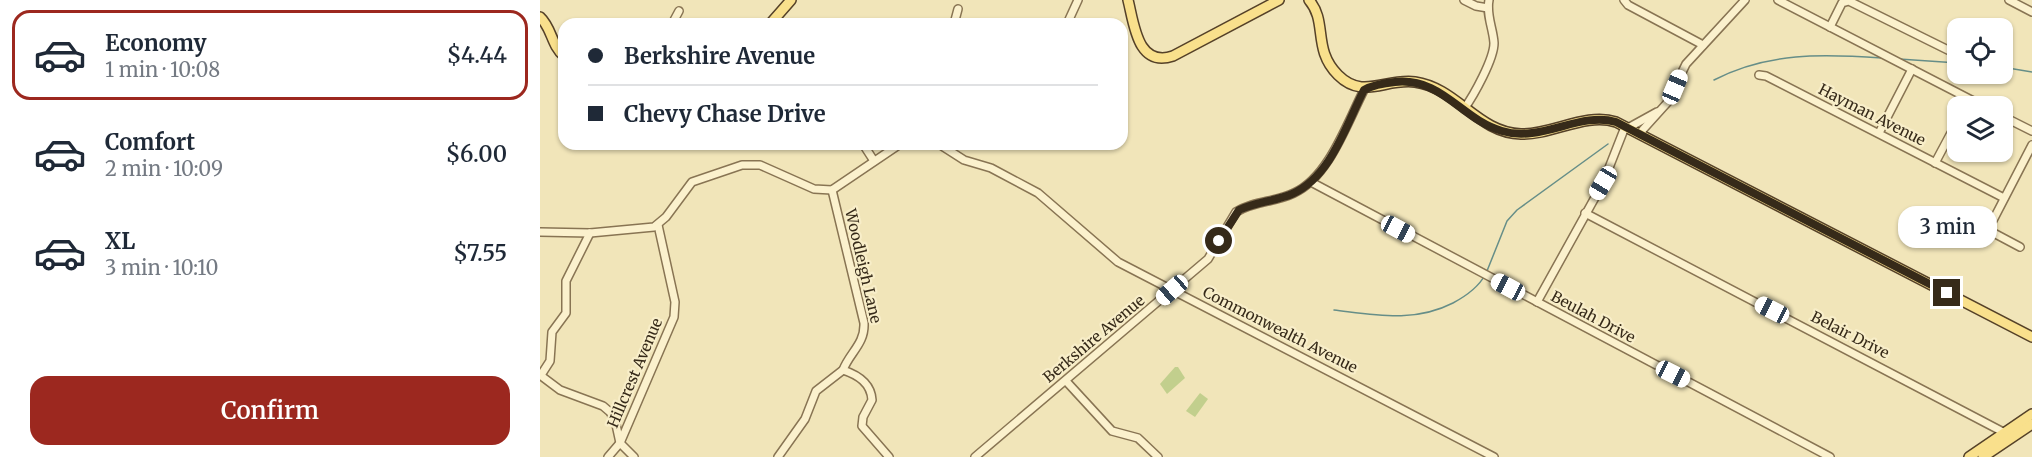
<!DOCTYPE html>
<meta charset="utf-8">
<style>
body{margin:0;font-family:Merriweather,serif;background:#f2f2f3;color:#1f2937;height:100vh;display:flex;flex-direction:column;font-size:22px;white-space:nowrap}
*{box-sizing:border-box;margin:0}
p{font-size:20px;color:#747a83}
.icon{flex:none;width:33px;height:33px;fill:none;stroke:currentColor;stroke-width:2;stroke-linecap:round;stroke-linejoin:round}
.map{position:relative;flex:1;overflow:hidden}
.side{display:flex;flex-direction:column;background:#fff;width:540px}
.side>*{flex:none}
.banner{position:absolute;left:18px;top:18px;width:570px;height:132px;border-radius:18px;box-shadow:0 2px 4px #0004;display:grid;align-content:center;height:132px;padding:0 30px;background:#fff}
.fabs{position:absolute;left:1407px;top:18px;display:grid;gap:12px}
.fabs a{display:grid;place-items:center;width:66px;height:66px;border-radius:12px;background:#fff;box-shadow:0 2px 4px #0004;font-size:30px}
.end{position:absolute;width:27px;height:27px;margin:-14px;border:8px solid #362a19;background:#fff;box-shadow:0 0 0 3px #fff}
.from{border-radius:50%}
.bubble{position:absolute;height:42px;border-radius:18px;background:#fff;box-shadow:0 2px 4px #0004;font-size:20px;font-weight:600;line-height:42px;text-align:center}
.car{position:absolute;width:18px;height:36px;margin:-18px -9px;border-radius:8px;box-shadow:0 0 4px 2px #0007;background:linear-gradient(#fff 24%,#345 0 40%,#fff 0 76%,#345 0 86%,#fff 0)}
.banner b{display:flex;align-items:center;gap:21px;height:57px;font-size:22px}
.banner b+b{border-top:2px solid #e0e1e3}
.banner i{width:15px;height:15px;background:#1f2937}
ul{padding:10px 0 0;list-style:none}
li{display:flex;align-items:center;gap:18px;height:90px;margin:0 12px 9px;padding:0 18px;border:3px solid transparent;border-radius:18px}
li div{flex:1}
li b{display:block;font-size:22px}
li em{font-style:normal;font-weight:600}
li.selected{border-color:#9c281f}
li>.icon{width:54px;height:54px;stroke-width:1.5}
.cta{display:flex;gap:12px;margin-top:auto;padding:12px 30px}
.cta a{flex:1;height:69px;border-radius:18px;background:#9c281f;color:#fff;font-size:24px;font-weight:600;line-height:69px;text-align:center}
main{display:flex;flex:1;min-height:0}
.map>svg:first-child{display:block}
</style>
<main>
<section class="side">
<ul>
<li class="selected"><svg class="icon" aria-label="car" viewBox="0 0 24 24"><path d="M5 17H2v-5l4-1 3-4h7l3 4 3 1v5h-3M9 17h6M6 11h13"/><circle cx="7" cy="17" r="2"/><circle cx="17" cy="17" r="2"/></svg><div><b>Economy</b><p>1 min · 10:08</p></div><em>$4.44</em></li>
<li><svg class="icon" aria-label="car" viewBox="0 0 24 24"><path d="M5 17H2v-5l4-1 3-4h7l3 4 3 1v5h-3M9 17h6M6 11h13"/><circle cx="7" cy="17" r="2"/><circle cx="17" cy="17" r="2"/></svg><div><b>Comfort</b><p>2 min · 10:09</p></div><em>$6.00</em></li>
<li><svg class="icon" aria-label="car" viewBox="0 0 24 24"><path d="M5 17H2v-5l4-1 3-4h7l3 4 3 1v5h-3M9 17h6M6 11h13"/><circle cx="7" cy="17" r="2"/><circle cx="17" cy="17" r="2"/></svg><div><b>XL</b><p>3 min · 10:10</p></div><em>$7.55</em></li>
</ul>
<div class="cta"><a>Confirm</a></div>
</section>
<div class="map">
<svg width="1492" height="457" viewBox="0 0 1492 457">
<rect width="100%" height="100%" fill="#f1e5b9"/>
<g fill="#c2cf8d">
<polygon points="635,367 638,367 645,378 627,394 620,384"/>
<polygon points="660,393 668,399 655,417 646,411"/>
</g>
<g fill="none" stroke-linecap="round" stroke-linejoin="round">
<g stroke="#668e88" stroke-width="1.5">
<polyline points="1359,59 1418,63"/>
<polyline points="1462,67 1492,72"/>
<path d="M1174,80C1227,52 1283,54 1342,58"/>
<polyline points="947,271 967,221 977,210 1068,144"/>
<path d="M794,310C836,315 874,323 913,303C926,296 938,288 945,275"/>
</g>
<defs>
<g id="minor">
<polyline points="924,0 936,6 948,8"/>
<polyline points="1084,0 1088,5 1163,45"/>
<polyline points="1238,0 1443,106"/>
<polyline points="1469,0 1492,12"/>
<polyline points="132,24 139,11"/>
<polyline points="414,24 418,9"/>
<polyline points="527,24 538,0"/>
<polyline points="1290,27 1302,3 1309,1 1410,51"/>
<polyline points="1219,75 1226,76 1464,198"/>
<path d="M924,109C934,95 954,59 954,43C953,28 946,15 949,0"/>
<polyline points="1462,116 1492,131"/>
<polyline points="1088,128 1117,112"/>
<polyline points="1339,133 1372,69"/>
<polyline points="1099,134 1127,103 1146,64 1205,0"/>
<polyline points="323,144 334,161"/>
<polyline points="399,144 424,160 451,168 498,193 578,262 954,457"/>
<polyline points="1395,163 1418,120"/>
<polyline points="771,182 1290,457"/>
<path d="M292,190L324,323C325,344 310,352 303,370C318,375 331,383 332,400L323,417L322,426L349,457"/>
<polyline points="1045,213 1465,433"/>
<polyline points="0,232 50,233 114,227 126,217 152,182 202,165 220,165 274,189 292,190 360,144"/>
<polyline points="1480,247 1448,230 1492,145"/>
<polyline points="997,302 1063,183 1085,127"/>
<polyline points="0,375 20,390 63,406 70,412 75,420 80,443 94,457"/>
<polyline points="1,375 10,361 12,332 26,313 26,281 50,233"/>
<polyline points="526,381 572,431 598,438 618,457"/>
<polyline points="68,457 80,443 134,317 135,302 118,225"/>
<polyline points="238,457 265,419 276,391 303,370"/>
<path d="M435,457L668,259L696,212C713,201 736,202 754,193C789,177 807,123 824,90"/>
</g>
<g id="major">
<path d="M588,0C594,23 597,68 633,56L739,0"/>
<path d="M769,0C788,22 772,49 798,75C823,100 845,78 875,82C917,88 938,133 981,134C1012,135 1046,112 1076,122L1492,337"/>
<path d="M0,17C12,28 11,45 24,56"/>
<polyline points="230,24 251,0"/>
<polyline points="1429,457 1492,414"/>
<polyline points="1443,457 1492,424"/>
</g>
</defs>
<use href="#minor" stroke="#887453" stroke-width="10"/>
<use href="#major" stroke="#554128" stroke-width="12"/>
<use href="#minor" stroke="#fbf1cd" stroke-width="7"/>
<use href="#major" stroke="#f9e08c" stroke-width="9"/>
</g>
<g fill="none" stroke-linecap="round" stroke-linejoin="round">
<path stroke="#362a19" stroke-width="8" d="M679,241L699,210C716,202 735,201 752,194C791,177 806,125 824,90C833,85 845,83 855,82C902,77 922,120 962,131C1001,143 1040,111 1076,122L1407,293"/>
</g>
<g text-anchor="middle" stroke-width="4.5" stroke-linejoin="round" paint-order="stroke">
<g font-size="15" fill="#362a19" stroke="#f8eec9">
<text transform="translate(1332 115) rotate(27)" y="5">Hayman Avenue</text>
<text transform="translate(323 266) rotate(77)" y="5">Woodleigh Lane</text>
<text transform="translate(1053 317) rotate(28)" y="5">Beulah Drive</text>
<text transform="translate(740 330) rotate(27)" y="5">Commonwealth Avenue</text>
<text transform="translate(1310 335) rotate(27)" y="5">Belair Drive</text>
<text transform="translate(554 339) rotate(-40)" y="5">Berkshire Avenue</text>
<text transform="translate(95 373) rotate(-67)" y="5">Hillcrest Avenue</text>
</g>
</g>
</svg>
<div class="fabs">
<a><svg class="icon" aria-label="locate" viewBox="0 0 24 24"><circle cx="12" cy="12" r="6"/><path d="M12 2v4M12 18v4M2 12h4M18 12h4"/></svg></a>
<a><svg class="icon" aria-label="layers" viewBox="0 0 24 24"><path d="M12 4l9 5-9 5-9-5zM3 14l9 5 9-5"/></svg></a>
</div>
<i class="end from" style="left:679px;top:241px"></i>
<i class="end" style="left:1407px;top:293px"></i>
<div class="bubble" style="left:1358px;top:206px;width:99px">3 min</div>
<i class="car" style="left:1135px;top:87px;rotate:23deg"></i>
<i class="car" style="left:1063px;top:183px;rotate:211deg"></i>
<i class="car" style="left:858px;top:229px;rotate:118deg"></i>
<i class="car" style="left:968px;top:287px;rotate:298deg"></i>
<i class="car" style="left:632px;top:290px;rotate:229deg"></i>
<i class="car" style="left:1232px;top:310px;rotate:297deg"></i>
<i class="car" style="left:1133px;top:374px;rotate:117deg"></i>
<div class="banner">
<b><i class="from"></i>Berkshire Avenue</b>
<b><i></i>Chevy Chase Drive</b>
</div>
</div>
</main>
